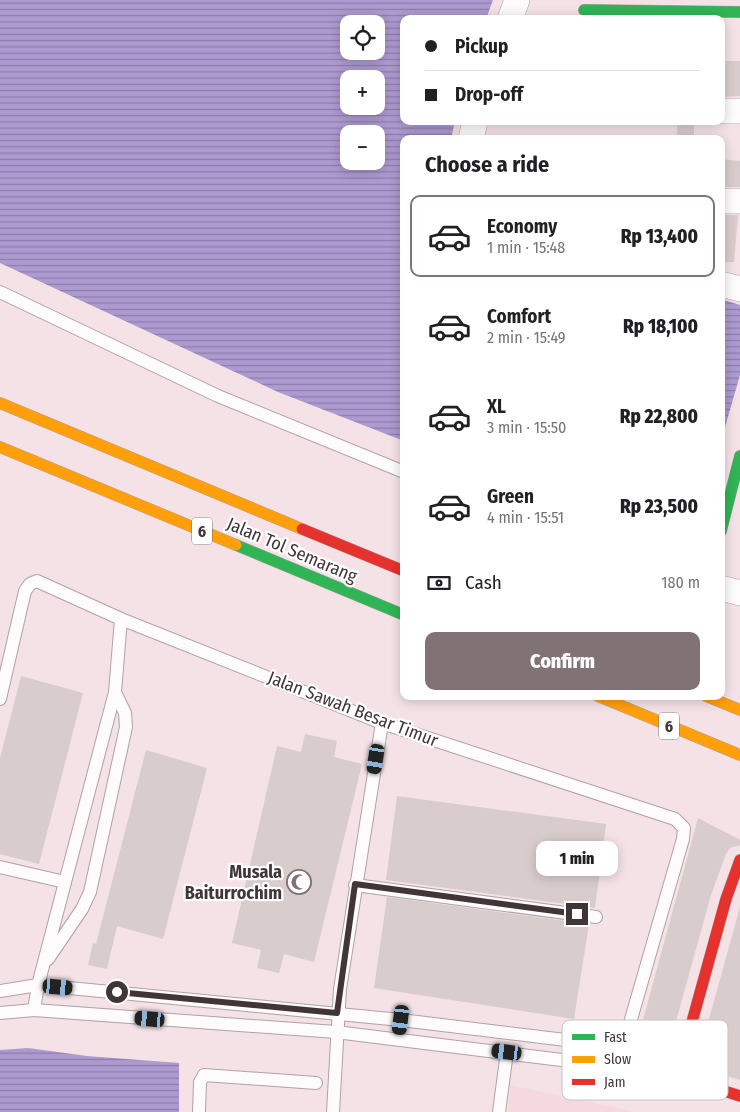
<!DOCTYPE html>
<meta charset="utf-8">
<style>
body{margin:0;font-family:"Fira Sans Condensed",sans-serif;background:#f2f2f2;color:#202124;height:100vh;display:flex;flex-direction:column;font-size:19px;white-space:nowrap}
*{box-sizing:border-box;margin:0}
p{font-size:16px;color:#757577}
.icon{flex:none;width:28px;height:28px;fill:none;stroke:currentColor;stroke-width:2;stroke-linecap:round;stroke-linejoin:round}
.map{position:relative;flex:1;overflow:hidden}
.side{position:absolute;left:400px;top:135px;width:325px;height:565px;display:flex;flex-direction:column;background:#fff;border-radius:10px;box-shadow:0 2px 12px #0003}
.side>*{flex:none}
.top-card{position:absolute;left:400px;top:15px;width:325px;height:110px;border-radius:10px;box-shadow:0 2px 12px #0003;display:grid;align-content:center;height:110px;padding:0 25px;background:#fff}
.buttons{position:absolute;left:340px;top:15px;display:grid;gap:10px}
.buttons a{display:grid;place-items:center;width:45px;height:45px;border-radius:10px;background:#fff;box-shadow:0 2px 12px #0003;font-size:25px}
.end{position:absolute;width:22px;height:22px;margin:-11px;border:6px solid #413538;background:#fff;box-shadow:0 0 0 2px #fff}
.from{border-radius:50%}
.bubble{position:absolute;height:35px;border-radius:10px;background:#fff;box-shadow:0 2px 12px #0003;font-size:16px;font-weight:800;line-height:35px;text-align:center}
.car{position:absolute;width:15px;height:30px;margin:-15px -8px;border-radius:6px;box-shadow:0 0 4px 1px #0007;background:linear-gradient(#222 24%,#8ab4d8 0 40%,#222 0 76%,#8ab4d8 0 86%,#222 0)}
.top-card b{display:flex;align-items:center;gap:18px;height:48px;font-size:19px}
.top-card b+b{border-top:1px solid #e0e0e0}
.top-card i{width:12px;height:12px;background:#202124}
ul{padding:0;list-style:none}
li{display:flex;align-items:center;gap:15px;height:82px;margin:0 10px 8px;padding:0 15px;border:2px solid transparent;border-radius:10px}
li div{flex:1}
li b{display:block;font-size:19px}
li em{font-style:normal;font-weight:800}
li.selected{border-color:#807275}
li>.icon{width:45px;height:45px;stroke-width:1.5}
h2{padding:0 25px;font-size:22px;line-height:60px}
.pay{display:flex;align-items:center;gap:12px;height:55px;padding:0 25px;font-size:19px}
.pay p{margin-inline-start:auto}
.button{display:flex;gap:10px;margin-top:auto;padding:10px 25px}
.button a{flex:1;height:58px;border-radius:10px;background:#807275;color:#fff;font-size:20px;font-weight:800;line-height:58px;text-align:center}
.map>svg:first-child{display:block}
</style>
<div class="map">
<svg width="740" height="1112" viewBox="0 0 740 1112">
<defs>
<pattern id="water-rules" width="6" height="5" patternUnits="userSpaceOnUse" patternTransform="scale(1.25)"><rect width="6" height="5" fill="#ad9ad0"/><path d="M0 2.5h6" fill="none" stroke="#8e7eaa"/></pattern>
</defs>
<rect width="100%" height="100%" fill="#f4e2e6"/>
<polygon fill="#f6d8df" points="510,1085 636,1112 508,1112"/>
<g fill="url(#water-rules)" fill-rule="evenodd">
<path d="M0,0H493L486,19H404V121H455L451,139H404V441L278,392L0,263ZM349,24H376V51H349ZM349,79H376V106H349ZM349,134H376V161H349Z"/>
<polygon points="721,299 740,305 740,375 721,441"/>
<polygon points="28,1048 87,1056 179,1063 179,1112 0,1112 0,1050"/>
</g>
<g fill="#d9cccc">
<polygon points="721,61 740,61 740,96 721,97"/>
<rect x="677" y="121" width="17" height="18"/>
<polygon points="721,159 740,161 740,187 721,187"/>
<polygon points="721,215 738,215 734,262 721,262"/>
<polygon points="21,676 83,693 39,864 0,854 0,758"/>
<polygon points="305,734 337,741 334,757 362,764 314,962 284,954 279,973 257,968 261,950 232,943 277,746 301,752"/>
<polygon points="146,750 207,768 163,939 117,926 107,969 88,965 93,943 96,944"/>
<polygon points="397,796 606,824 595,908 386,880"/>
<polygon points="698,818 740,840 740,845 730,848 726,854 711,895 662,1072 664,1084 628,1075"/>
<polygon points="387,897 589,924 574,1019 374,988"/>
<polygon points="740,907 740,1080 696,1066"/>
</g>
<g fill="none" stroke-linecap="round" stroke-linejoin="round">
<defs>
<g id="lane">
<polyline points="0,292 218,396 404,472"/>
<polyline points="0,699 25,591 30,584 37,581 121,619 382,723 675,819 684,828 683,839 623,1047 614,1063 594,1064 336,1032 34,1010 0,1013"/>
<polyline points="0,867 65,882"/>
<polyline points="355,885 596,917"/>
<polyline points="48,959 82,909 90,892 126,727 125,713 115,692"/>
<polyline points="0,991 38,985 401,1020 623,1047"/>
<polyline points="34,1010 38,985 115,692 121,619"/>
<polyline points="199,1112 200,1082 204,1075 316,1083"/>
<polyline points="333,1112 340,989 382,723"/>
<polyline points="499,1112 507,1052"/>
</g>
<g id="street">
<polyline points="510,19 517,0"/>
<polyline points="721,111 740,111"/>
<polyline points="471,139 475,121"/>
<polyline points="721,201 740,201"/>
<polyline points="721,284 740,289"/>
<polyline points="721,588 740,593"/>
</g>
<g id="fast">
<polyline points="584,10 740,12"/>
<polyline points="721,531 740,456"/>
<polyline points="236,545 404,615"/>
</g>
<g id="slow">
<polyline points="0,403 302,529"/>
<polyline points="0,447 236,545"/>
<polyline points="598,696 740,755"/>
<polyline points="706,696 740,710"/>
</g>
<g id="jam">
<polyline points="302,529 404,571"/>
<polyline points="740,860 726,899 677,1076 740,1096"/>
</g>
</defs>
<use href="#lane" stroke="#afa2a5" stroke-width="14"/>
<use href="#street" stroke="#afa2a5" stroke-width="26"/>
<use href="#fast" stroke="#afa2a5" stroke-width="12"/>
<use href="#slow" stroke="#afa2a5" stroke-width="12"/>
<use href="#jam" stroke="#afa2a5" stroke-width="12"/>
<use href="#lane" stroke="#fdfbfb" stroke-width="12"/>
<use href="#street" stroke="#fdfbfb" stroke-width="25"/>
<use href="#fast" stroke="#30b455" stroke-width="11"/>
<use href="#slow" stroke="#ff9f0a" stroke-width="11"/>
<use href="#jam" stroke="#e5322d" stroke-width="11"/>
</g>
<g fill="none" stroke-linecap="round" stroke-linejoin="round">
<polyline stroke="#413538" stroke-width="6" points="117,992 337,1013 355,884 577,914"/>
</g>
<defs>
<symbol id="mosque-ring" viewBox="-11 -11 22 22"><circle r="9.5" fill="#fff" stroke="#807275" stroke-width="1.5"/><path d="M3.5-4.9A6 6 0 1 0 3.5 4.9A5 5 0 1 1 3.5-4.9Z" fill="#807275"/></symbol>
</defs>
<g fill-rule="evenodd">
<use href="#mosque-ring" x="285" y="868" width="28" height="28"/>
</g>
<g text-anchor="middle" stroke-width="4.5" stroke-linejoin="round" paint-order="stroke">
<g fill="#fff" stroke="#7a7274" stroke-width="1">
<rect x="192" y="517.5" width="20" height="27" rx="4"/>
<rect x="659" y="712.5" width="20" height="27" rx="4"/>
</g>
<g font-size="16" font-weight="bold" fill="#413538">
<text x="202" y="537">6</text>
<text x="669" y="732">6</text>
</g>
<g font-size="18" fill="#413538" stroke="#fff">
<text transform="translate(292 550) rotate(23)" y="6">Jalan Tol Semarang</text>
<text transform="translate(353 709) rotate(21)" y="6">Jalan Sawah Besar Timur</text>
</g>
<g font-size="18" font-weight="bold" fill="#413538" stroke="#fff" text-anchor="end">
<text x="282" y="878">Musala<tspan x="282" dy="21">Baiturrochim</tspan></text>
</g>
</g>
<rect x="562" y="1020" width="166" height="80" rx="8" fill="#fff" stroke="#c6c2c3" stroke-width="1"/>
<rect x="572" y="1034" width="23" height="6" fill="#30b455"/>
<rect x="572" y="1056" width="23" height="7" fill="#ff9f0a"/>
<rect x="572" y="1079" width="23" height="6" fill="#e5322d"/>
<g font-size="14" fill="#413538">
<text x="604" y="1042">Fast</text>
<text x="604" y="1064">Slow</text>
<text x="604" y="1087">Jam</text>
</g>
</svg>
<div class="buttons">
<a><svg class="icon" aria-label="locate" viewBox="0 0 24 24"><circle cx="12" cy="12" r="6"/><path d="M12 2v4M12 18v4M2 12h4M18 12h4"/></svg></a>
<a>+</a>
<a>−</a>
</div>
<i class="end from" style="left:117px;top:992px"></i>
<i class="end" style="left:577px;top:914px"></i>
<div class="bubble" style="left:536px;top:841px;width:82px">1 min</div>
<i class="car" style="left:376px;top:759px;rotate:189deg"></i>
<i class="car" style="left:58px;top:987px;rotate:95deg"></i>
<i class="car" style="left:150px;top:1019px;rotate:275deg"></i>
<i class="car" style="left:401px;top:1020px;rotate:187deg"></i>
<i class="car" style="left:507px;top:1052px;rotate:277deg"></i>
<div class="top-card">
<b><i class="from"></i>Pickup</b>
<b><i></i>Drop-off</b>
</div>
<section class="side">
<h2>Choose a ride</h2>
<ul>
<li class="selected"><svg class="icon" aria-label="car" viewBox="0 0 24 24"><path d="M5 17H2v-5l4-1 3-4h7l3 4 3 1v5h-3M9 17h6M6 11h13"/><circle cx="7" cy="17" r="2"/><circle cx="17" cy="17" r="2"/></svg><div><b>Economy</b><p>1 min · 15:48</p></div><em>Rp 13,400</em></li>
<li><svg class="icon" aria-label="car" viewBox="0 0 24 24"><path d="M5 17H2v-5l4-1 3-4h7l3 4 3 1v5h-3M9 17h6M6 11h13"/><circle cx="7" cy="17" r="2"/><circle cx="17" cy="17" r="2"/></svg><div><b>Comfort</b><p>2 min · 15:49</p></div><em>Rp 18,100</em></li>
<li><svg class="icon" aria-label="car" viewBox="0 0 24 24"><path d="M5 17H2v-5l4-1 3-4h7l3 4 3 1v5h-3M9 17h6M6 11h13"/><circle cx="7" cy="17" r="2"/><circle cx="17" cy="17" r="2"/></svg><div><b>XL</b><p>3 min · 15:50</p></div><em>Rp 22,800</em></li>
<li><svg class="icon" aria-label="car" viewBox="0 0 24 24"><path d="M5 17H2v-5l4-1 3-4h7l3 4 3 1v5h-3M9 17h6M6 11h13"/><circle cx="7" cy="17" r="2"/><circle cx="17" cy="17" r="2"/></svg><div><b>Green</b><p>4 min · 15:51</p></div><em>Rp 23,500</em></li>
</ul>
<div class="pay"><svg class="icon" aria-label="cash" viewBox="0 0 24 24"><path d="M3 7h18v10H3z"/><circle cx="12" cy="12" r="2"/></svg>Cash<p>180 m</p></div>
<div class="button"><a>Confirm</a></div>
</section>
</div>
